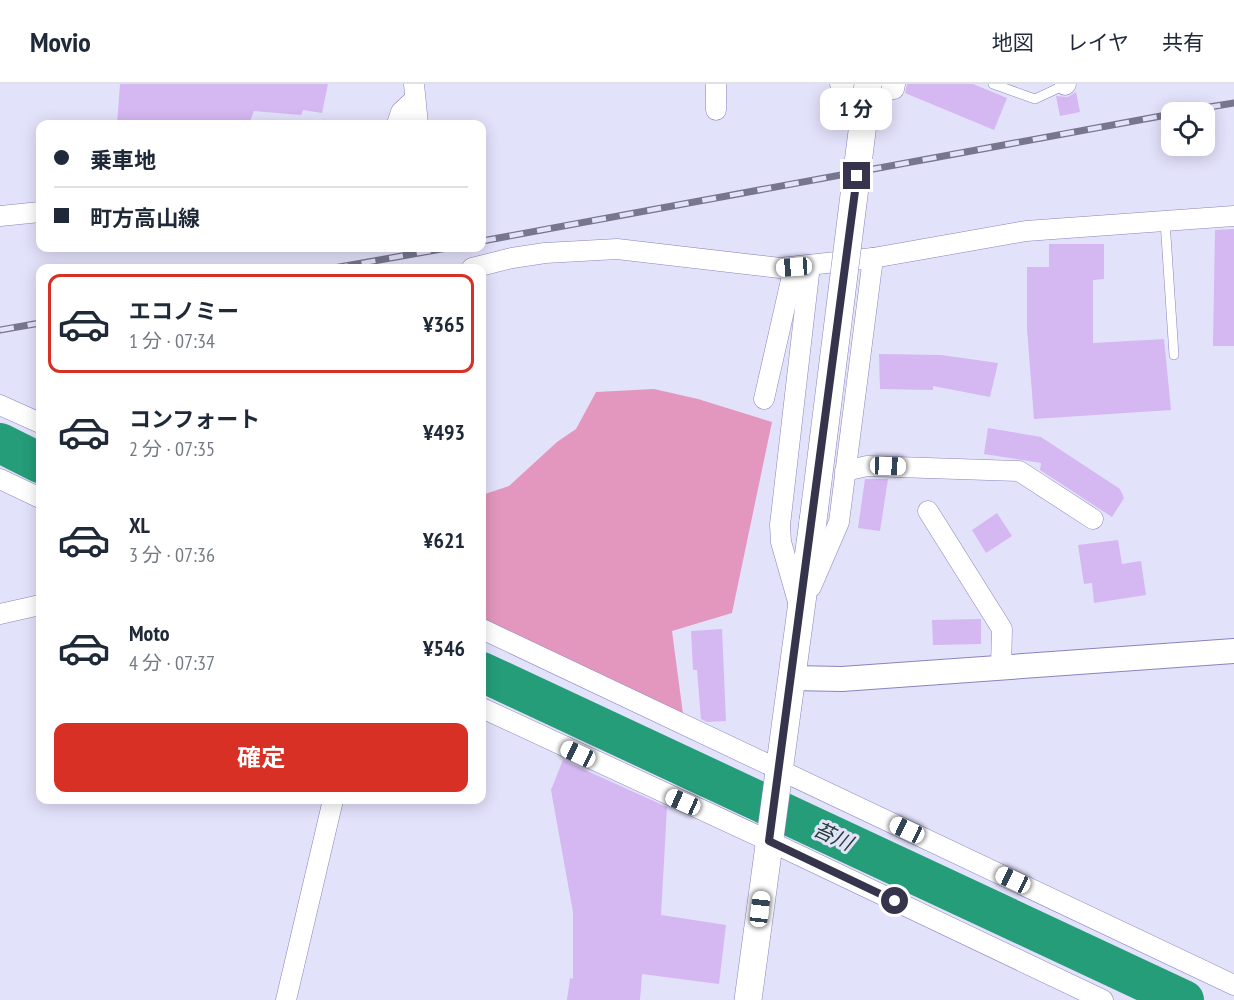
<!DOCTYPE html>
<html lang="ja">
<meta charset="utf-8">
<style>
body{margin:0;font-family:"PT Sans Narrow","Noto Sans JP",sans-serif;background:#f2f2f3;color:#1f2937;height:100vh;display:flex;flex-direction:column;font-size:22px;white-space:nowrap}
*{box-sizing:border-box;margin:0}
p{font-size:20px;color:#747a83}
.icon{flex:none;width:33px;height:33px;fill:none;stroke:currentColor;stroke-width:2;stroke-linecap:round;stroke-linejoin:round}
.map{position:relative;flex:1;overflow:hidden}
.sheet{position:absolute;left:36px;top:180px;width:450px;height:540px;display:flex;flex-direction:column;background:#fff;border-radius:12px;box-shadow:0 3px 15px #0003}
.sheet>*{flex:none}
.top-card{position:absolute;left:36px;top:36px;width:450px;height:132px;border-radius:12px;box-shadow:0 3px 15px #0003;display:grid;align-content:center;height:132px;padding:0 18px;background:#fff}
.controls{position:absolute;left:1161px;top:18px;display:grid;gap:12px}
.controls a{display:grid;place-items:center;width:54px;height:54px;border-radius:12px;background:#fff;box-shadow:0 3px 15px #0003;font-size:30px}
.end{position:absolute;width:27px;height:27px;margin:-14px;border:8px solid #35344c;background:#fff;box-shadow:0 0 0 3px #fff}
.from{border-radius:50%}
.bubble{position:absolute;height:42px;border-radius:12px;background:#fff;box-shadow:0 3px 15px #0003;font-size:20px;font-weight:700;line-height:42px;text-align:center}
.car{position:absolute;width:18px;height:36px;margin:-18px -9px;border-radius:8px;box-shadow:0 0 4px 2px #0007;background:linear-gradient(#fff 24%,#345 0 40%,#fff 0 76%,#345 0 86%,#fff 0)}
.top-card b{display:flex;align-items:center;gap:21px;height:57px;font-size:22px}
.top-card b+b{border-top:2px solid #e0e1e3}
.top-card i{width:15px;height:15px;background:#1f2937}
ul{padding:10px 0 0;list-style:none}
li{display:flex;align-items:center;gap:18px;height:99px;margin:0 12px 9px;padding:0 6px;border:3px solid transparent;border-radius:12px}
li div{flex:1}
li b{display:block;font-size:22px}
li em{font-style:normal;font-weight:700}
li.selected{border-color:#d93025}
li>.icon{width:54px;height:54px;stroke-width:1.5}
.cta{display:flex;gap:12px;margin-top:auto;padding:12px 18px}
.cta a{flex:1;height:69px;border-radius:12px;background:#d93025;color:#fff;font-size:24px;font-weight:700;line-height:69px;text-align:center}
header{display:flex;align-items:center;gap:36px;box-sizing:border-box;height:84px;padding:0 30px;background:#fff;border-bottom:2px solid #e0e1e3}
header strong{font-size:28px}
nav{display:flex;gap:33px;margin-inline-start:auto;font-size:21px}
.map>svg:first-child{display:block}
</style>
<header>
<strong>Movio</strong>
<nav><a>地図</a><a>レイヤ</a><a>共有</a></nav>
</header>
<div class="map">
<svg width="1234" height="916" viewBox="0 0 1234 916">
<rect width="100%" height="100%" fill="#e3e2fb"/>
<polygon fill="#e397be" points="654,305 698,315 772,338 732,529 672,547 683,630 482,536 482,411 509,402 557,358 576,345 596,308"/>
<g fill="none" stroke-linecap="round" stroke-linejoin="round">
<g stroke="#259d79" stroke-width="40">
<polyline points="0,359 40,379"/>
<polyline points="482,588 1184,916"/>
</g>
</g>
<g fill="#d5b7f2">
<polygon points="120,0 328,0 322,29 303,26 301,31 254,27 249,40 117,40"/>
<polygon points="907,0 973,0 1007,14 994,46 905,9"/>
<polygon points="1076,8 1080,28 1060,32 1056,12 1068,13"/>
<polygon points="1234,145 1234,262 1213,262 1215,146"/>
<polygon points="1049,160 1104,160 1104,195 1093,196 1093,259 1164,255 1171,326 1034,335 1027,245 1027,183 1049,183"/>
<polygon points="879,270 941,271 998,279 990,313 933,302 933,306 880,305"/>
<polygon points="988,344 1041,353 1120,405 1124,414 1112,433 1040,386 1041,379 984,370"/>
<polygon points="865,395 888,395 880,447 858,444"/>
<polygon points="997,429 1012,452 986,469 972,446"/>
<polygon points="1118,456 1122,480 1141,477 1146,511 1094,519 1092,499 1084,500 1078,461"/>
<polygon points="981,535 981,560 933,561 932,536"/>
<polygon points="722,545 726,637 707,638 701,635 697,586 693,586 691,547"/>
<polygon points="563,676 667,723 661,831 726,841 719,900 642,890 640,916 567,916 570,894 573,895 573,828 551,706"/>
</g>
<g fill="none" stroke-linecap="round" stroke-linejoin="round">
<defs>
<g id="service">
<polyline points="993,0 1035,15 1065,1"/>
<polyline points="1165,137 1174,271"/>
</g>
<g id="minor">
<polyline points="414,0 418,40"/>
<polyline points="840,0 894,5 895,0"/>
<polyline points="1065,1 1066,0"/>
<polyline points="716,26 716,0"/>
<polyline points="397,40 401,28 415,15"/>
<polyline points="0,132 40,128"/>
<polyline points="472,184 512,174 545,169 617,165 780,184 873,174 1026,147 1234,132"/>
<polyline points="764,315 794,183"/>
<polyline points="0,321 40,339"/>
<polyline points="845,387 867,382 1019,387 1093,435"/>
<polyline points="0,395 40,414"/>
<polyline points="928,427 1002,545 1001,582"/>
<polyline points="811,503 839,438 873,174"/>
<polyline points="799,521 781,458 780,441 810,181"/>
<polyline points="0,530 40,521"/>
<polyline points="482,545 1234,901"/>
<polyline points="482,624 769,757 1103,916"/>
<polyline points="286,916 333,716"/>
</g>
<polyline id="tertiary" points="791,594 842,595 1234,567"/>
<polyline id="secondary" points="748,916 813,437"/>
</defs>
<use href="#service" stroke="#8984be" stroke-width="10"/>
<use href="#minor" stroke="#8984be" stroke-width="21"/>
<use href="#tertiary" stroke="#8984be" stroke-width="26"/>
<use href="#secondary" stroke="#8984be" stroke-width="28"/>
<use href="#service" stroke="#fff" stroke-width="9"/>
<use href="#minor" stroke="#fff" stroke-width="20"/>
<use href="#tertiary" stroke="#fff" stroke-width="24"/>
<use href="#secondary" stroke="#fff" stroke-width="27"/>
<defs>
<g id="rail">
<polyline points="1179,28 1234,19"/>
<polyline points="482,157 1172,30"/>
<polyline points="334,184 447,164"/>
<polyline points="0,246 40,239"/>
</g>
</defs>
<use href="#rail" stroke="#77768e" stroke-width="7"/>
<use href="#rail" stroke="#e3e2fb" stroke-width="4.5" stroke-dasharray="14" stroke-linecap="butt"/>
<defs>
<polyline id="secondary-bridge" points="813,437 868,0"/>
</defs>
<use href="#secondary-bridge" stroke="#8984be" stroke-width="28" stroke-linecap="butt"/>
<use href="#secondary-bridge" stroke="#fff" stroke-width="27"/>
</g>
<g fill="none" stroke-linecap="round" stroke-linejoin="round">
<polyline stroke="#35344c" stroke-width="8" points="857,92 769,757 895,817"/>
</g>
<g text-anchor="middle" stroke-width="6" stroke-linejoin="round" paint-order="stroke">
<g font-size="20" font-style="italic" fill="#243d33" stroke="#e3e2fb">
<text transform="translate(833 752) rotate(25)" y="7">苔川</text>
</g>
</g>
</svg>
<div class="controls">
<a><svg class="icon" aria-label="locate" viewBox="0 0 24 24"><circle cx="12" cy="12" r="6"/><path d="M12 2v4M12 18v4M2 12h4M18 12h4"/></svg></a>
</div>
<i class="end from" style="left:895px;top:817px"></i>
<i class="end" style="left:857px;top:92px"></i>
<div class="bubble" style="left:820px;top:4px;width:72px">1 分</div>
<i class="car" style="left:794px;top:183px;rotate:266deg"></i>
<i class="car" style="left:888px;top:382px;rotate:92deg"></i>
<i class="car" style="left:578px;top:670px;rotate:295deg"></i>
<i class="car" style="left:683px;top:718px;rotate:294deg"></i>
<i class="car" style="left:907px;top:746px;rotate:295deg"></i>
<i class="car" style="left:1013px;top:796px;rotate:295deg"></i>
<i class="car" style="left:760px;top:825px;rotate:7deg"></i>
<div class="top-card">
<b><i class="from"></i>乗車地</b>
<b><i></i>町方高山線</b>
</div>
<section class="sheet">
<ul>
<li class="selected"><svg class="icon" aria-label="car" viewBox="0 0 24 24"><path d="M5 17H2v-5l4-1 3-4h7l3 4 3 1v5h-3M9 17h6M6 11h13"/><circle cx="7" cy="17" r="2"/><circle cx="17" cy="17" r="2"/></svg><div><b>エコノミー</b><p>1 分 · 07:34</p></div><em>¥365</em></li>
<li><svg class="icon" aria-label="car" viewBox="0 0 24 24"><path d="M5 17H2v-5l4-1 3-4h7l3 4 3 1v5h-3M9 17h6M6 11h13"/><circle cx="7" cy="17" r="2"/><circle cx="17" cy="17" r="2"/></svg><div><b>コンフォート</b><p>2 分 · 07:35</p></div><em>¥493</em></li>
<li><svg class="icon" aria-label="car" viewBox="0 0 24 24"><path d="M5 17H2v-5l4-1 3-4h7l3 4 3 1v5h-3M9 17h6M6 11h13"/><circle cx="7" cy="17" r="2"/><circle cx="17" cy="17" r="2"/></svg><div><b>XL</b><p>3 分 · 07:36</p></div><em>¥621</em></li>
<li><svg class="icon" aria-label="car" viewBox="0 0 24 24"><path d="M5 17H2v-5l4-1 3-4h7l3 4 3 1v5h-3M9 17h6M6 11h13"/><circle cx="7" cy="17" r="2"/><circle cx="17" cy="17" r="2"/></svg><div><b>Moto</b><p>4 分 · 07:37</p></div><em>¥546</em></li>
</ul>
<div class="cta"><a>確定</a></div>
</section>
</div>
